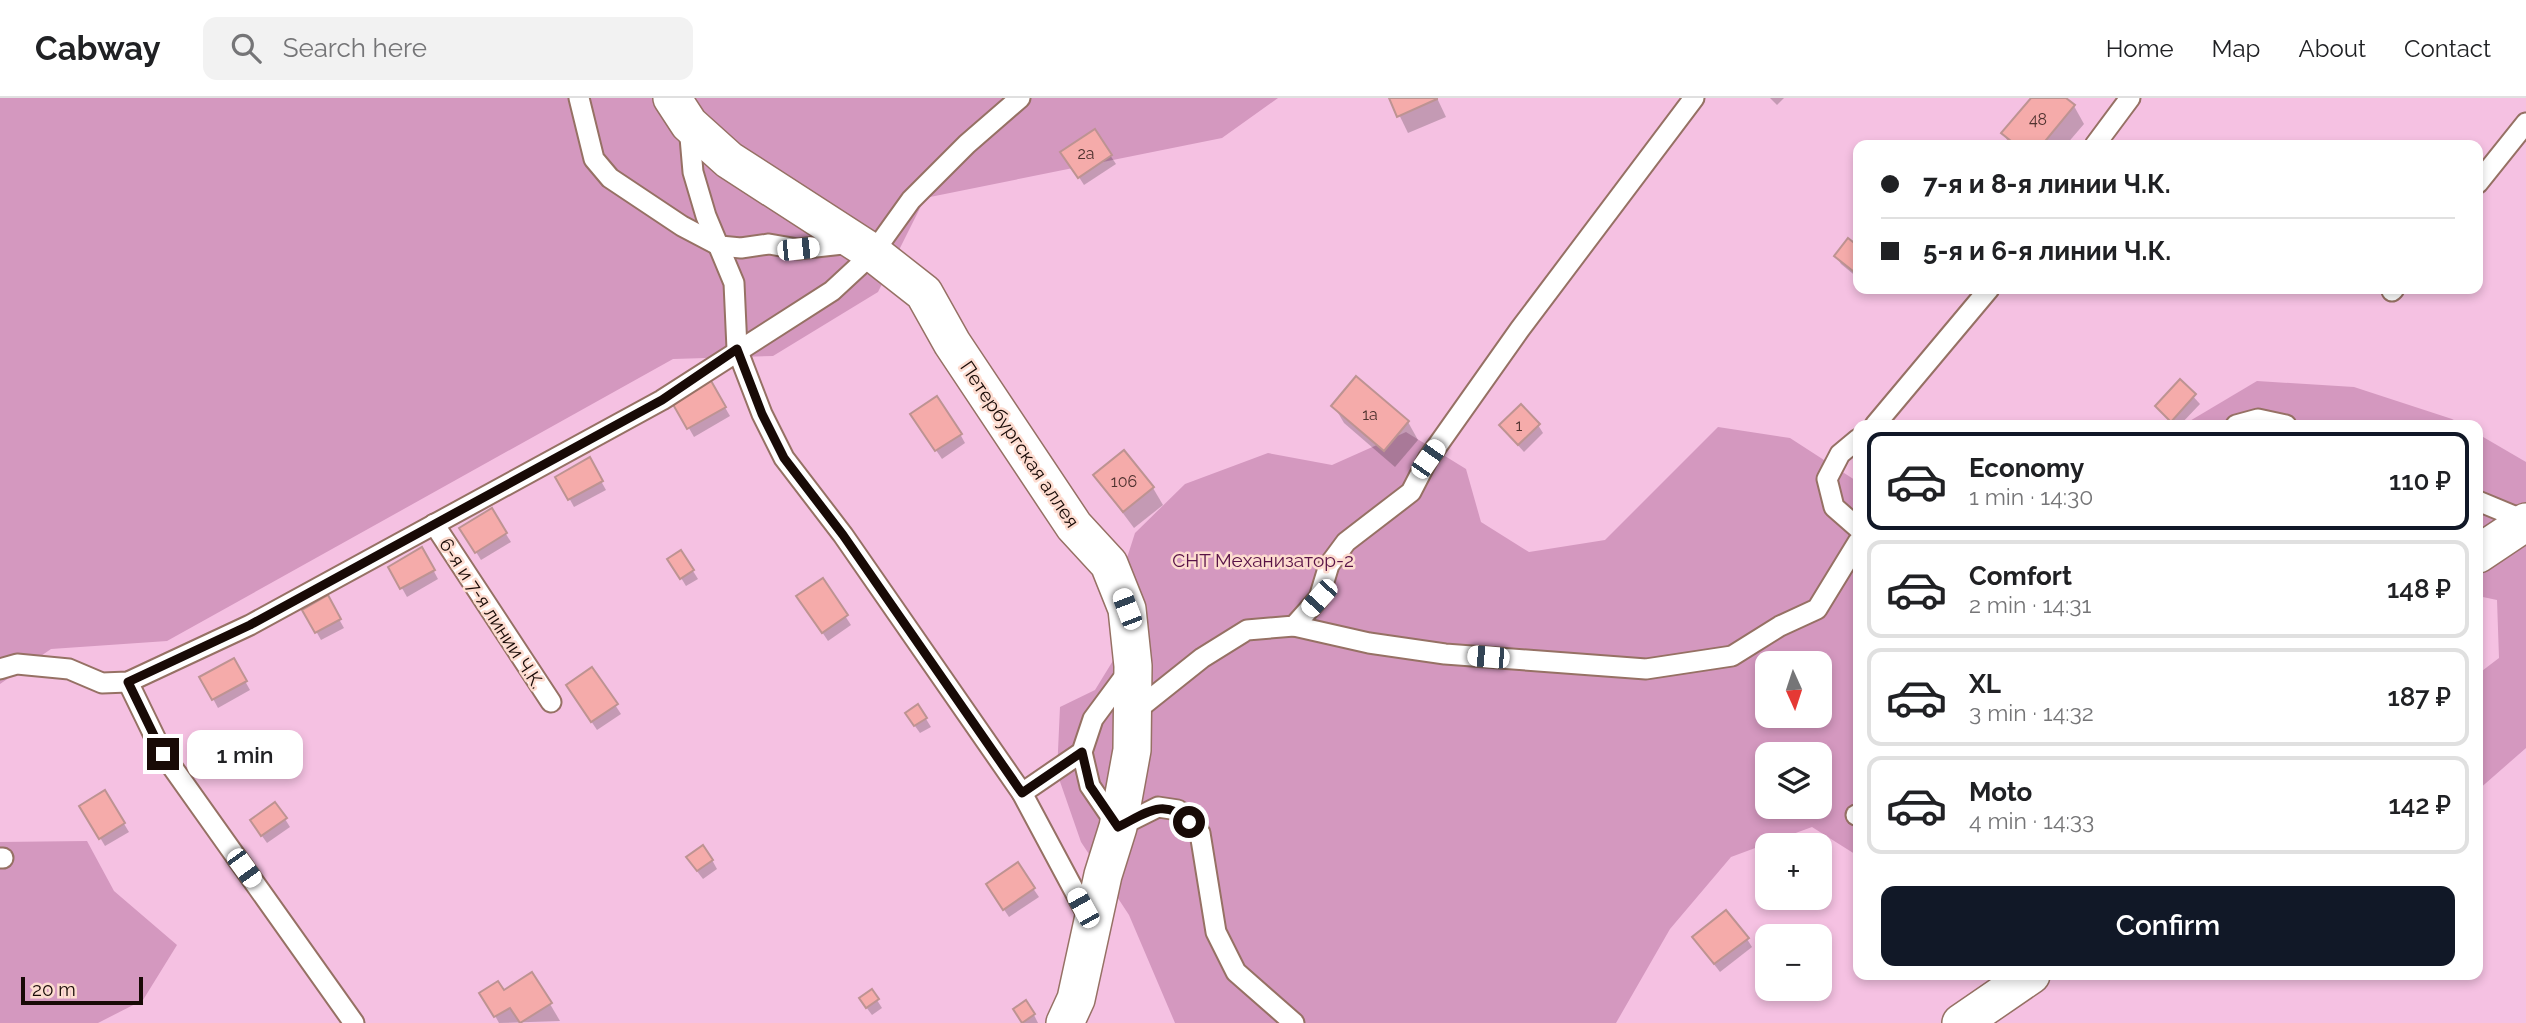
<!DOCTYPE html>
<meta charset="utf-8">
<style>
body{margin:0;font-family:Raleway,sans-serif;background:#f2f2f2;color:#202124;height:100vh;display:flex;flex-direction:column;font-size:26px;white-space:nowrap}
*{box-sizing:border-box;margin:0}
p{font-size:23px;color:#757577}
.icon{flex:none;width:38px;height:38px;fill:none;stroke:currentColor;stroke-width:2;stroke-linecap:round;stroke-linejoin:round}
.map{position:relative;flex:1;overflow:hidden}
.details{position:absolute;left:1853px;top:322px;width:630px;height:560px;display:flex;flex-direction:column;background:#fff;border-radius:14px;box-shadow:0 4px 10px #0003}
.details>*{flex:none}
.hud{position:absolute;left:1853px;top:42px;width:630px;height:154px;border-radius:14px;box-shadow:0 4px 10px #0003;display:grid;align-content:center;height:154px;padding:0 28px;background:#fff}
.needle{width:46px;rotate:177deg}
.buttons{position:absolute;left:1755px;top:553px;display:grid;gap:14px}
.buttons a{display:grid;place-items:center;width:77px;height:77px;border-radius:14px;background:#fff;box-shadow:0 4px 10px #0003;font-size:35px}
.scale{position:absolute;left:21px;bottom:18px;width:122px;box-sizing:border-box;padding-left:7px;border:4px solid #180a06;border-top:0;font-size:19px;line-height:24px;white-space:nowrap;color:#180a06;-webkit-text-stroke:5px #fddcd0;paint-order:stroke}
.end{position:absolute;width:32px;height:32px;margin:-16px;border:9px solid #180a06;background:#fff;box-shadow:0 0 0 4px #fff}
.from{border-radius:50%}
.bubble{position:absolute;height:49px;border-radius:14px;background:#fff;box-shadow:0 4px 10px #0003;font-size:23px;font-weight:600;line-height:49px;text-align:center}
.car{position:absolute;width:21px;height:42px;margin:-21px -10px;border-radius:9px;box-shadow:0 0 5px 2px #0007;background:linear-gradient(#fff 24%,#345 0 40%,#fff 0 76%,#345 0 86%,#fff 0)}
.hud b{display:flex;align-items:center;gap:24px;height:66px;font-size:26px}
.hud b+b{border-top:2px solid #e0e0e0}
.hud i{width:18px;height:18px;background:#202124}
ul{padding:12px 0 0;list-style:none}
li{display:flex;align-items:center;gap:21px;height:98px;margin:0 14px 10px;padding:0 14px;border:4px solid #e0e0e0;border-radius:14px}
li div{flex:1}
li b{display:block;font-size:26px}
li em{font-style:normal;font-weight:600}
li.on{border-color:#111827}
li>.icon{width:63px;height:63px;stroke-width:1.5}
.primary-button{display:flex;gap:14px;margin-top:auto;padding:14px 28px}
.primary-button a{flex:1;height:80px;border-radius:14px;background:#111827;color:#fff;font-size:28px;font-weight:600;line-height:80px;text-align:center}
header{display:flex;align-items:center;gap:42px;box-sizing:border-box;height:98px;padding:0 35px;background:#fff;border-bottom:2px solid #e0e0e0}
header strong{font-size:33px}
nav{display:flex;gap:38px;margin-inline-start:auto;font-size:24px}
.search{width:490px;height:63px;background:#f2f2f2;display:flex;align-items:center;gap:18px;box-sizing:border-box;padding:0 24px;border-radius:14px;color:#757577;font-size:26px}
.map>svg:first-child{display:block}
</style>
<header>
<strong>Cabway</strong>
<div class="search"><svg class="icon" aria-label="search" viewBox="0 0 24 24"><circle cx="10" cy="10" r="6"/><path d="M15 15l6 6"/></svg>Search here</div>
<nav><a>Home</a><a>Map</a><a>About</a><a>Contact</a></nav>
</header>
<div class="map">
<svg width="2526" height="925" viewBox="0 0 2526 925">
<rect width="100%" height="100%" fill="#fddcd0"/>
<path fill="#f5c1e2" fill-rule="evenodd" d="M0,0H2526V925H0ZM1858,47H2478V191H1858ZM1858,327H2478V877H1858ZM1768,565H1820V618H1768ZM1768,656H1820V709H1768ZM1768,747H1820V800H1768ZM1768,838H1820V891H1768Z"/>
<g fill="#d498bf" fill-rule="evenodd">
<polygon points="0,0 1278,0 1222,40 925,100 878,194 773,258 673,261 167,543 51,551 0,586"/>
<polygon points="2257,283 2354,289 2452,321 2463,327 2183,327"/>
<path d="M1718,329L1790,340L1858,384V758L1812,729L1731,759L1670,831L1616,925H1175L1129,817L1081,744L1057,675L1060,609L1095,592L1122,548L1115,497L1135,435L1185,386L1268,355L1332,367L1406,334L1466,371L1481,424L1529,454L1605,442ZM1768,565H1820V618H1768ZM1768,656H1820V709H1768Z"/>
<polygon points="2478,336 2526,364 2526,650 2478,692 2478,576 2499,560 2497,502 2478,498"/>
<polygon points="87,743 114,793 177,847 143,902 98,925 0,925 0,744"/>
</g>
<g fill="#0003">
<polygon points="1391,0 1437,0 1446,19 1408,35"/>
<polygon points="1770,0 1784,0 1777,7"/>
<polygon points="2033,0 2063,0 2074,8 2084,26 2066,47 2010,47 2003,35"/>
<polygon points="1094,33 1116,66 1084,87 1068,62"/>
<polygon points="1848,143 1858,151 1858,180 1841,166 1836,158"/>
<polygon points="710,284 730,318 694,339 674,304"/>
<polygon points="2180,284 2200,306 2180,327 2173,327 2157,308"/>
<polygon points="1334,308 1408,324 1418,342 1395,369 1344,325"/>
<polygon points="917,324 960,336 965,345 942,361"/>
<polygon points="1538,327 1543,335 1524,354 1501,328"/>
<polygon points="589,362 606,392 574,409 558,380"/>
<polygon points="1095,378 1153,390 1163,407 1134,430"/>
<polygon points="491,412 511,444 481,462 462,431"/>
<polygon points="422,451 438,481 407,499 390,469"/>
<polygon points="681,454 698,481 686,488 670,462"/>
<polygon points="822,483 851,527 828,543 804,507"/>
<polygon points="327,500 344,530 321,542 304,512"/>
<polygon points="233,562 250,592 218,610 202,580"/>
<polygon points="592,572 621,616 597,632 573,596"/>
<polygon points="926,621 931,629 920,635 912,624"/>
<polygon points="105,695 129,734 105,748 82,709"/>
<polygon points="285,721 290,729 267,745 257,731"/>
<polygon points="712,762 717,771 703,781 693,768"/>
<polygon points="1017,767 1039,799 1009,819 993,795"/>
<polygon points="1747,841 1752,849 1720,874 1699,847"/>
<polygon points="872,894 882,910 872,917 866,909"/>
<polygon points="482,895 503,895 550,906 560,923 499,925"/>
<polygon points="1025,905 1034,917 1038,925 1023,925 1015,912"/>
</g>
<g fill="#f5abaa" stroke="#bd9392" stroke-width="2">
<polygon points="1389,0 1437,0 1437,1 1397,19"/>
<polygon points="2031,0 2066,0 2075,7 2042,47 2016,47 2001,35"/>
<polygon points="1095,31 1112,57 1078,80 1060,54"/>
<polygon points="1848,140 1858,148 1858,177 1834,158"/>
<polygon points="1356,278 1409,323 1384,353 1331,308"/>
<polygon points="710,281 726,309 687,331 671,303"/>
<polygon points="2180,281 2196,296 2171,324 2155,308"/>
<polygon points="937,298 962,336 935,353 910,316"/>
<polygon points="1521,306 1540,326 1518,347 1499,327"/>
<polygon points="1124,352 1154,389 1123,414 1093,377"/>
<polygon points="590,359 603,383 568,402 555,379"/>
<polygon points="492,410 507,435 475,455 459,430"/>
<polygon points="422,449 435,472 400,491 388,469"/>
<polygon points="681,452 694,472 680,481 667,461"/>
<polygon points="823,480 848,517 822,535 796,498"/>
<polygon points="328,497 341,521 315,535 302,512"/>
<polygon points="234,560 247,583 212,602 199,579"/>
<polygon points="592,569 618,606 591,624 566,587"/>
<polygon points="918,606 927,620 914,628 905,615"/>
<polygon points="105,692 125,725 99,741 79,708"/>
<polygon points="275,704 287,720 261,738 250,722"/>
<polygon points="703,747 713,762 697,773 686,759"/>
<polygon points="1018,764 1035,790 1003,812 986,786"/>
<polygon points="1726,812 1749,840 1714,866 1692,839"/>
<polygon points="532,874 552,905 520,925 510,910 494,919 479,895 498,883 504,892"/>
<polygon points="872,891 879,901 866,910 859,900"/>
<polygon points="1026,902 1035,916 1022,925 1013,911"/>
</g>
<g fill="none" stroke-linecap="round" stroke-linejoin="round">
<defs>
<g id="lane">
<polyline points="579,0 594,61 610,80 682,128 720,148 741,150 769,146 798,151 852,145"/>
<polyline points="689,28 693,74 706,118 734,185 737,251 762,316 784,360 843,437 1022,695 1091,824"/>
<polyline points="2095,47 2130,0"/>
<polyline points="2478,85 2526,25"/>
<polyline points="2392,193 2394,191"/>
<polyline points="1875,327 1989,191"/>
<polyline points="2236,327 2258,321 2286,327"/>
<polyline points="1858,341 1840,356 1827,381 1834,409 1858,430"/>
<polyline points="2478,403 2526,423"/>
<polyline points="434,426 551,604"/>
<polyline points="1294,528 1369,545 1445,556 1646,571 1732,558 1780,528 1817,511 1858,444"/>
<polyline points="0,571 17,566 69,571 102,585 128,584 250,527 662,302 832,193 873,155 911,102 967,46 1020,0"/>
<polyline points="128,584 163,656 354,925"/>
<polyline points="1133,615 1202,560 1247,532 1294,528 1319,500 1329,467 1346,444 1411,394 1428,361 1520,231 1694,0"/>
<polyline points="1082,654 1090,688 1118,729 1158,709 1178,712 1200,735 1216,834 1236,874 1294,925"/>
<polyline points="1022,695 1082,654 1093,621 1130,571"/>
<polyline points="1856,717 1858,717"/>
<polyline points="0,760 3,760"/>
</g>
<g id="street">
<polyline points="672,0 689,26 729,62 873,155 924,195 952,245 1074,428 1109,466 1127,511 1133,568 1132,652 1118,729 1103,777 1076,901 1065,925"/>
<polyline points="2478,456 2526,424"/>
<polyline points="1961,925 2031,877"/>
</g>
</defs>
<use href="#lane" stroke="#967164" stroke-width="23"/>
<use href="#street" stroke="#967164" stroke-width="40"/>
<use href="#lane" stroke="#fff" stroke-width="19"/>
<use href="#street" stroke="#fff" stroke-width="37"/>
</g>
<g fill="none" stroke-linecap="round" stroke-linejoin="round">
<path stroke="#180a06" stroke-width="9" d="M163,656L128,584L250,527L662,302L737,251L762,316L784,360L843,437L1022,695L1082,654L1090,688L1118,729C1145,716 1164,698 1189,724"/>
</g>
<g text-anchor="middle" stroke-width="5" stroke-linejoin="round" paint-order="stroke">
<g font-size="16" fill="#4f322f">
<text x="2038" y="27">48</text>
<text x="1086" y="61">2а</text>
<text x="1370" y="322">1а</text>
<text x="1519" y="333">1</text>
<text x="1124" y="389">106</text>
</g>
<g font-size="19" fill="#180a06" stroke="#fddcd0">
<text transform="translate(1020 346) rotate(56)" y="7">Петербургская аллея</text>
<text transform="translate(492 515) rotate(57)" y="7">6-я и 7-я линии Ч.К.</text>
</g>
<g font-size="19" fill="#581246" stroke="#fddcd0">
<text x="1263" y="469">СНТ Механизатор-2</text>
</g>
</g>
</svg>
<div class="buttons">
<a><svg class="needle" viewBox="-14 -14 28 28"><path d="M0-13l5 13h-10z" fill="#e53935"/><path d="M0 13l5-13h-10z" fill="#757577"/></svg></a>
<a><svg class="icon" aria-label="layers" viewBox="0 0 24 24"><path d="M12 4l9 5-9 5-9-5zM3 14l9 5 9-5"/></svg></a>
<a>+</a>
<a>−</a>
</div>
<div class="scale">20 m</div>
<i class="end from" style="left:1189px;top:724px"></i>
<i class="end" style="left:163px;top:656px"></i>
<div class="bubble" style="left:187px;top:632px;width:116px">1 min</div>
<i class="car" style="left:798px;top:151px;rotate:84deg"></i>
<i class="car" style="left:1428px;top:361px;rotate:35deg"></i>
<i class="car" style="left:1319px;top:500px;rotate:222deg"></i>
<i class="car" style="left:1127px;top:511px;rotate:339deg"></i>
<i class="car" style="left:1488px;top:559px;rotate:275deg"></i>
<i class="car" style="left:244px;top:770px;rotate:144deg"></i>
<i class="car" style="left:1083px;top:810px;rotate:331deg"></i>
<div class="hud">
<b><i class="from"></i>7-я и 8-я линии Ч.К.</b>
<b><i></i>5-я и 6-я линии Ч.К.</b>
</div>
<section class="details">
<ul>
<li class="on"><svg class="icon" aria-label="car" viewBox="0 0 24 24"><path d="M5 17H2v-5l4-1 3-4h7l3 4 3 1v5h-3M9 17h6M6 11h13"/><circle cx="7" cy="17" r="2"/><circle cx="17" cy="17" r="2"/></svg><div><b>Economy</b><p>1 min · 14:30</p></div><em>110 ₽</em></li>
<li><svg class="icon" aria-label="car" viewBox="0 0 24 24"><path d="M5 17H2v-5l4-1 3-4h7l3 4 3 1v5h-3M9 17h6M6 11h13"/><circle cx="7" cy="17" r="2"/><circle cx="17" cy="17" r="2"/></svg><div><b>Comfort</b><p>2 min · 14:31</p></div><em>148 ₽</em></li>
<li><svg class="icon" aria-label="car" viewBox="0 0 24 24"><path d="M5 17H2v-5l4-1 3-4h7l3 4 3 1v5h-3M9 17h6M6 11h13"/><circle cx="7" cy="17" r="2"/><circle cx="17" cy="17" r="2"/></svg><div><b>XL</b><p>3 min · 14:32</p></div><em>187 ₽</em></li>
<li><svg class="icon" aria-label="car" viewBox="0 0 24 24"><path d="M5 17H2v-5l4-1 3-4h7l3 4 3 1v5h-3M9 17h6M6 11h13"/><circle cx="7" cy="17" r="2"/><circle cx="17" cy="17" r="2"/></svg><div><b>Moto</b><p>4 min · 14:33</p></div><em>142 ₽</em></li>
</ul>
<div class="primary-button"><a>Confirm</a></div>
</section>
</div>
